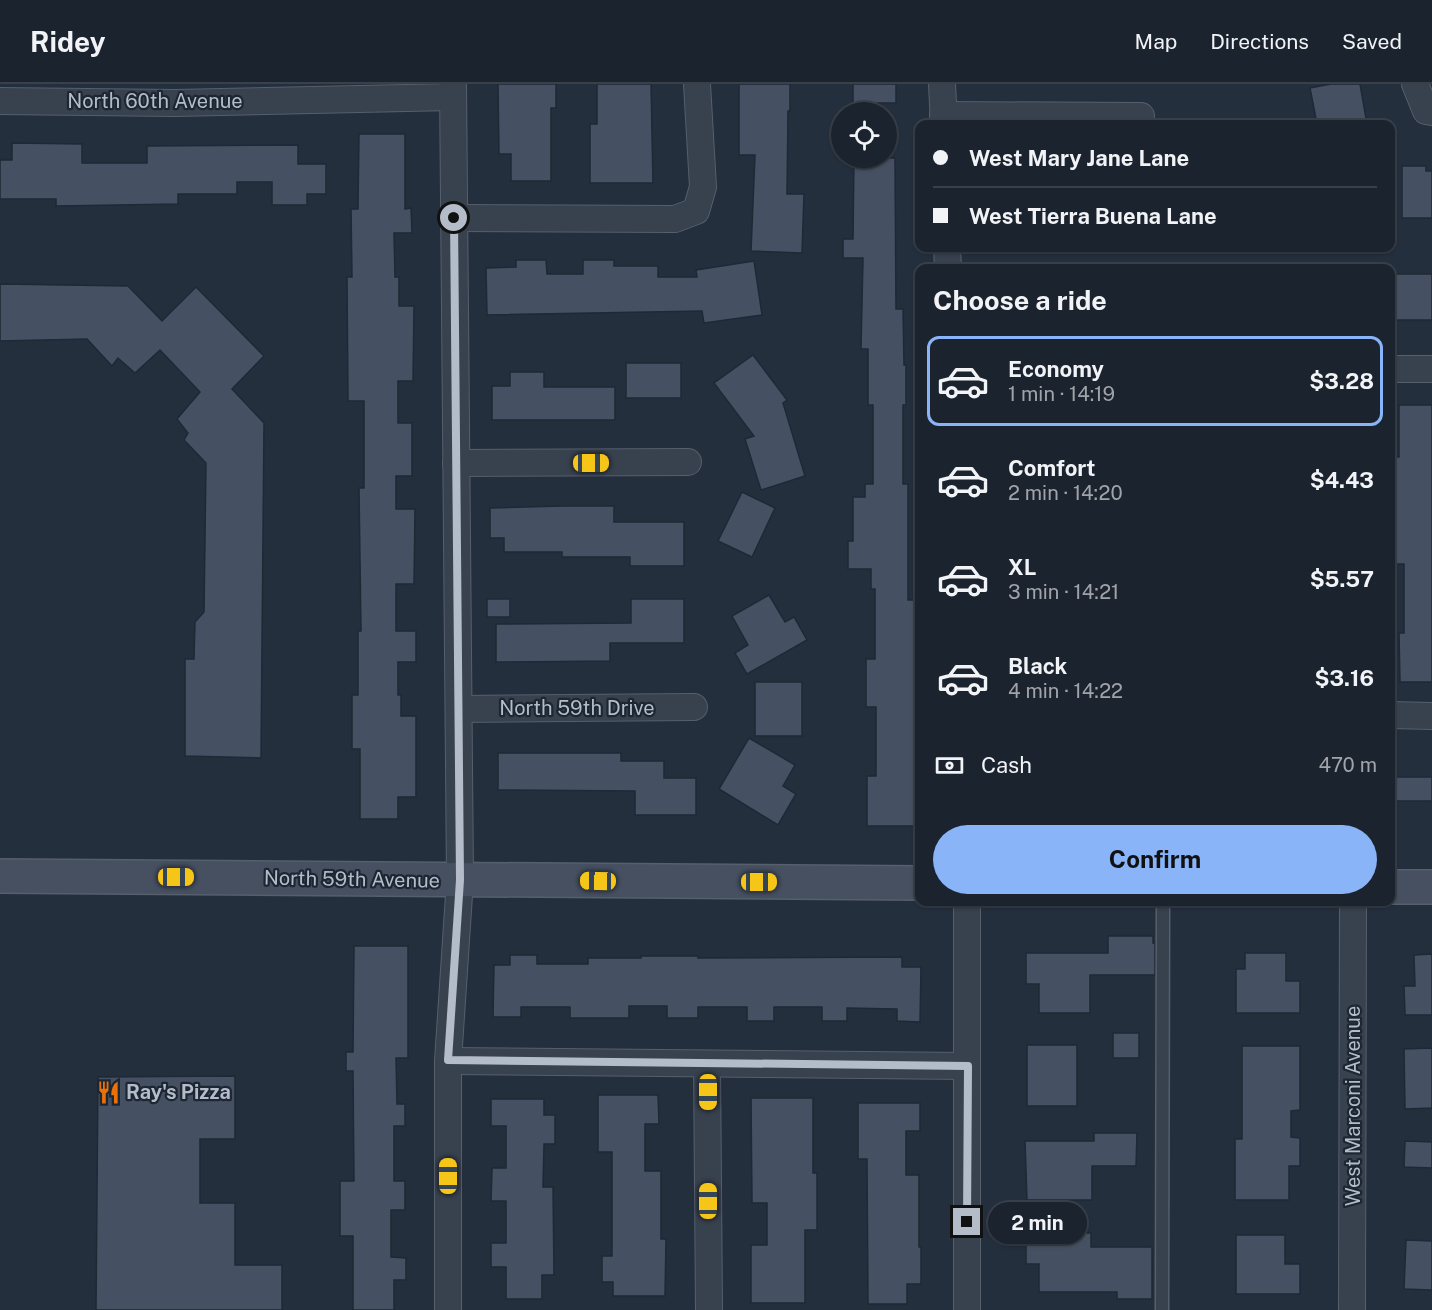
<!DOCTYPE html>
<meta charset="utf-8">
<style>
body{margin:0;font-family:"Public Sans",sans-serif;background:#242b36;color:#f1f3f6;height:100vh;display:flex;flex-direction:column;font-size:22px;white-space:nowrap}
*{box-sizing:border-box;margin:0}
p{font-size:20px;color:#a0a4aa}
.icon{flex:none;width:33px;height:33px;fill:none;stroke:currentColor;stroke-width:2;stroke-linecap:round;stroke-linejoin:round}
.map{position:relative;flex:1;overflow:hidden}
.side{position:absolute;left:915px;top:180px;width:480px;height:642px;display:flex;flex-direction:column;background:#1b232e;border-radius:12px;box-shadow:0 2px 4px #0004,0 0 0 2px #39404a}
.side>*{flex:none}
.guide{position:absolute;left:915px;top:36px;width:480px;height:132px;border-radius:12px;box-shadow:0 2px 4px #0004,0 0 0 2px #39404a;display:grid;align-content:center;height:132px;padding:0 18px;background:#1b232e}
.fabs{position:absolute;left:831px;top:18px;display:grid;gap:12px}
.fabs a{display:grid;place-items:center;width:66px;height:66px;border-radius:50%;background:#1b232e;box-shadow:0 2px 4px #0004,0 0 0 2px #39404a;font-size:30px}
.end{position:absolute;width:27px;height:27px;margin:-14px;border:8px solid #b4bcc9;background:#111;box-shadow:0 0 0 3px #111}
.from{border-radius:50%}
.bubble{position:absolute;height:42px;border-radius:21px;background:#1b232e;box-shadow:0 2px 4px #0004,0 0 0 2px #39404a;font-size:20px;font-weight:700;line-height:42px;text-align:center}
.car{position:absolute;width:18px;height:36px;margin:-18px -9px;border-radius:8px;box-shadow:0 0 4px 2px #0007;background:linear-gradient(#f5c518 24%,#345 0 40%,#f5c518 0 76%,#345 0 86%,#f5c518 0)}
.guide b{display:flex;align-items:center;gap:21px;height:57px;font-size:22px}
.guide b+b{border-top:2px solid #39404a}
.guide i{width:15px;height:15px;background:#f1f3f6}
ul{padding:0;list-style:none}
li{display:flex;align-items:center;gap:18px;height:90px;margin:0 12px 9px;padding:0 6px;border:3px solid transparent;border-radius:12px}
li div{flex:1}
li b{display:block;font-size:22px}
li em{font-style:normal;font-weight:700}
li.current{border-color:#8ab4f8}
li>.icon{width:54px;height:54px;stroke-width:1.5}
h2{padding:0 18px;font-size:27px;line-height:72px}
.pay{display:flex;align-items:center;gap:15px;height:66px;padding:0 18px;font-size:22px}
.pay p{margin-inline-start:auto}
.action{display:flex;gap:12px;margin-top:auto;padding:12px 18px}
.action a{flex:1;height:69px;border-radius:36px;background:#8ab4f8;color:#111;font-size:24px;font-weight:700;line-height:69px;text-align:center}
header{display:flex;align-items:center;gap:36px;box-sizing:border-box;height:84px;padding:0 30px;background:#1b232e;border-bottom:2px solid #39404a}
header strong{font-size:28px}
nav{display:flex;gap:33px;margin-inline-start:auto;font-size:21px}
.map>svg:first-child{display:block}
</style>
<header>
<strong>Ridey</strong>
<nav><a>Map</a><a>Directions</a><a>Saved</a></nav>
</header>
<div class="map">
<svg width="1432" height="1226" viewBox="0 0 1432 1226">
<rect width="100%" height="100%" fill="#242f3e"/>
<g fill="#455162" stroke="#1f2835" stroke-width="1.5">
<polygon points="498,0 556,0 556,24 551,24 551,97 511,97 511,70 499,70"/>
<polygon points="597,0 651,0 653,99 590,99 590,40 597,40"/>
<polygon points="739,0 790,0 790,27 788,27 787,110 804,110 802,169 751,167 755,71 739,71"/>
<rect x="853" y="0" width="43" height="19"/>
<polygon points="1331,0 1360,0 1367,40 1317,40 1310,4"/>
<polygon points="359,50 405,50 405,125 411,124 412,149 394,149 395,193 399,193 399,222 414,222 413,297 398,297 398,339 412,339 412,392 396,392 396,425 415,425 414,500 396,500 396,547 416,547 416,578 398,578 398,611 401,611 401,632 416,632 416,713 398,713 398,735 360,735 360,665 352,665 352,611 358,611 358,547 361,547 359,404 364,404 364,317 348,317 347,193 352,193 351,125 358,125"/>
<polygon points="12,59 82,60 82,79 147,79 147,62 298,61 298,80 326,80 326,110 307,110 307,121 272,121 272,98 237,98 237,110 178,110 178,120 56,122 56,115 0,115 0,76 12,76"/>
<polygon points="854,74 895,74 896,225 903,225 904,281 906,281 906,321 903,321 903,400 908,400 908,516 916,516 919,742 867,742 867,692 876,692 876,623 866,623 866,575 875,575 875,505 871,505 871,485 848,485 848,457 853,457 853,413 865,413 865,400 873,400 873,321 868,321 868,265 861,265 863,174 843,174 843,155 853,155"/>
<polygon points="1402,82 1426,82 1426,87 1432,87 1432,134 1402,134"/>
<polygon points="516,176 546,176 547,190 583,190 583,176 614,176 614,182 658,182 658,193 697,193 696,186 754,177 762,231 704,239 702,227 487,231 486,184 516,183"/>
<rect x="1396" y="190" width="36" height="46"/>
<polygon points="0,200 128,202 162,237 196,203 264,272 232,305 264,339 261,674 185,672 185,575 194,575 195,538 204,528 206,379 184,356 188,349 177,335 200,308 160,266 135,289 118,274 112,282 87,255 0,257"/>
<polygon points="753,271 787,316 783,319 805,392 761,406 745,355 754,352 714,299"/>
<rect x="626" y="279" width="55" height="35"/>
<polygon points="510,288 544,288 544,303 615,303 615,336 492,336 492,302 510,302"/>
<polygon points="1399,321 1432,321 1432,598 1400,598 1399,549 1404,549 1404,480 1395,480 1395,420 1393,420 1393,373 1399,373"/>
<polygon points="742,408 775,424 752,473 718,457"/>
<polygon points="562,422 614,422 614,438 684,438 684,482 630,482 630,473 562,473 562,468 504,468 504,454 490,454 490,424"/>
<polygon points="769,511 785,538 794,533 807,556 747,590 735,569 748,561 732,532"/>
<rect x="487" y="515" width="23" height="18"/>
<polygon points="631,515 684,515 684,559 610,559 610,577 496,578 496,540 631,539"/>
<rect x="755" y="598" width="47" height="54"/>
<polygon points="749,654 795,681 783,702 796,710 778,741 719,705"/>
<polygon points="498,669 621,669 621,677 664,677 664,694 696,694 696,731 635,731 635,707 498,706"/>
<rect x="1390" y="693" width="42" height="24"/>
<polygon points="1108,852 1153,852 1153,859 1155,859 1155,891 1090,891 1090,929 1039,929 1039,900 1026,900 1026,869 1108,869"/>
<polygon points="354,862 408,862 408,974 396,974 397,1020 405,1020 405,1042 394,1042 394,1097 405,1097 405,1126 391,1126 391,1173 406,1174 406,1196 394,1196 394,1226 353,1226 353,1152 340,1152 340,1097 354,1097 353,987 346,987 346,968 353,968"/>
<polygon points="1245,869 1286,869 1286,897 1300,897 1300,929 1236,929 1236,885 1245,885"/>
<polygon points="1432,870 1432,931 1405,931 1404,902 1415,902 1414,871"/>
<polygon points="510,871 537,871 537,880 588,880 588,874 641,874 641,872 698,872 698,874 902,873 902,883 921,883 920,938 897,937 897,925 847,924 847,937 822,937 822,923 774,923 774,937 747,937 747,923 698,923 698,934 667,934 667,922 629,922 629,934 570,934 570,923 521,923 521,933 493,933 494,881 510,881"/>
<rect x="1113" y="949" width="26" height="25"/>
<rect x="1027" y="961" width="50" height="61"/>
<polygon points="1242,962 1300,962 1300,1026 1291,1027 1291,1053 1300,1054 1300,1082 1289,1082 1289,1116 1235,1116 1235,1055 1242,1055"/>
<polygon points="1432,964 1432,1024 1405,1025 1404,965"/>
<polygon points="235,992 235,1055 200,1055 200,1119 235,1119 235,1181 282,1181 282,1226 96,1226 98,993"/>
<polygon points="598,1011 658,1011 659,1040 645,1040 645,1087 661,1087 661,1155 666,1155 665,1212 613,1212 613,1198 602,1198 602,1172 612,1172 612,1068 598,1068"/>
<polygon points="751,1014 813,1014 813,1089 817,1089 817,1146 805,1146 805,1219 751,1219 751,1161 767,1161 767,1119 752,1119"/>
<polygon points="491,1015 544,1015 544,1031 555,1031 555,1060 544,1060 543,1103 553,1103 554,1191 542,1191 542,1215 506,1215 506,1183 491,1183 491,1159 506,1159 506,1117 491,1117 492,1084 506,1084 506,1042 491,1042"/>
<polygon points="858,1019 920,1019 920,1047 906,1047 906,1091 919,1091 919,1163 921,1163 921,1200 907,1200 907,1220 868,1220 867,1075 858,1075"/>
<polygon points="1094,1049 1137,1049 1136,1082 1092,1082 1092,1116 1027,1116 1025,1057 1094,1057"/>
<polygon points="1405,1057 1432,1058 1432,1084 1404,1083"/>
<polygon points="1026,1149 1091,1149 1091,1163 1152,1163 1152,1215 1117,1215 1117,1208 1039,1208 1039,1180 1026,1180"/>
<polygon points="1236,1151 1285,1151 1285,1180 1300,1180 1300,1210 1236,1210"/>
<polygon points="1406,1156 1432,1157 1432,1206 1404,1205"/>
</g>
<g fill="none" stroke-linecap="round" stroke-linejoin="round">
<defs>
<polyline id="service" points="1162,1226 1163,818"/>
<g id="minor">
<polyline points="942,0 944,40"/>
<polyline points="1415,0 1426,27 1432,28"/>
<polyline points="0,17 175,19 453,13"/>
<polyline points="943,31 1141,32"/>
<polyline points="454,134 675,135 696,127 703,103 697,0"/>
<polyline points="947,164 948,184"/>
<polyline points="1390,285 1432,285"/>
<polyline points="456,379 688,378"/>
<polyline points="460,625 694,623"/>
<polyline points="1390,631 1432,632"/>
<polyline points="448,977 967,982"/>
<polyline points="707,980 709,1226"/>
<polyline points="448,1226 448,977 460,796 453,0"/>
<polyline points="967,1226 967,818"/>
<polyline points="1352,1226 1353,818"/>
</g>
<g id="secondary">
<polyline points="0,792 920,799"/>
<polyline points="1390,803 1432,803"/>
</g>
</defs>
<use href="#service" stroke="#565f6c" stroke-width="15"/>
<use href="#minor" stroke="#565f6c" stroke-width="28"/>
<use href="#secondary" stroke="#565f6c" stroke-width="36"/>
<use href="#service" stroke="#38414e" stroke-width="12"/>
<use href="#minor" stroke="#38414e" stroke-width="26"/>
<use href="#secondary" stroke="#465061" stroke-width="33"/>
</g>
<g fill="none" stroke-linecap="round" stroke-linejoin="round">
<polyline stroke="#b4bcc9" stroke-width="8" points="454,134 460,796 448,976 968,982 967,1138"/>
</g>
<defs>
<symbol id="restaurant-bare" viewBox="-9 -9 18 18"><path d="M-5-6h1v4h1v-4h1v4h1v-4h1v5L-1.5 .5V6h-2V.5L-5-1ZM5-6V6H3V1.5H1.5Q1.5-4 5-6Z" fill="#e8710a" stroke="#1d2633" stroke-width="2.5" paint-order="stroke"/></symbol>
</defs>
<g fill-rule="evenodd">
<use href="#restaurant-bare" x="92" y="992" width="33" height="33"/>
</g>
<g text-anchor="middle" stroke-width="4.5" stroke-linejoin="round" paint-order="stroke">
<g font-size="20" fill="#b4bcc9" stroke="#1d2633">
<text x="155" y="24">North 60th Avenue</text>
<text x="577" y="631">North 59th Drive</text>
<text transform="translate(352 795) rotate(1)" y="7">North 59th Avenue</text>
<text transform="translate(1353 1022) rotate(-90)" y="7">West Marconi Avenue</text>
</g>
<g font-size="20" font-weight="bold" fill="#b4bcc9" stroke="#1d2633" text-anchor="start">
<text x="126" y="1015">Ray's Pizza</text>
</g>
</g>
</svg>
<div class="fabs">
<a><svg class="icon" aria-label="locate" viewBox="0 0 24 24"><circle cx="12" cy="12" r="6"/><path d="M12 2v4M12 18v4M2 12h4M18 12h4"/></svg></a>
</div>
<i class="end from" style="left:454px;top:134px"></i>
<i class="end" style="left:967px;top:1138px"></i>
<div class="bubble" style="left:988px;top:1118px;width:99px">2 min</div>
<i class="car" style="left:591px;top:379px;rotate:90deg"></i>
<i class="car" style="left:176px;top:793px;rotate:90deg"></i>
<i class="car" style="left:598px;top:797px;rotate:271deg"></i>
<i class="car" style="left:759px;top:798px;rotate:90deg"></i>
<i class="car" style="left:708px;top:1008px;rotate:180deg"></i>
<i class="car" style="left:448px;top:1092px;rotate:0deg"></i>
<i class="car" style="left:708px;top:1117px;rotate:0deg"></i>
<div class="guide">
<b><i class="from"></i>West Mary Jane Lane</b>
<b><i></i>West Tierra Buena Lane</b>
</div>
<section class="side">
<h2>Choose a ride</h2>
<ul>
<li class="current"><svg class="icon" aria-label="car" viewBox="0 0 24 24"><path d="M5 17H2v-5l4-1 3-4h7l3 4 3 1v5h-3M9 17h6M6 11h13"/><circle cx="7" cy="17" r="2"/><circle cx="17" cy="17" r="2"/></svg><div><b>Economy</b><p>1 min · 14:19</p></div><em>$3.28</em></li>
<li><svg class="icon" aria-label="car" viewBox="0 0 24 24"><path d="M5 17H2v-5l4-1 3-4h7l3 4 3 1v5h-3M9 17h6M6 11h13"/><circle cx="7" cy="17" r="2"/><circle cx="17" cy="17" r="2"/></svg><div><b>Comfort</b><p>2 min · 14:20</p></div><em>$4.43</em></li>
<li><svg class="icon" aria-label="car" viewBox="0 0 24 24"><path d="M5 17H2v-5l4-1 3-4h7l3 4 3 1v5h-3M9 17h6M6 11h13"/><circle cx="7" cy="17" r="2"/><circle cx="17" cy="17" r="2"/></svg><div><b>XL</b><p>3 min · 14:21</p></div><em>$5.57</em></li>
<li><svg class="icon" aria-label="car" viewBox="0 0 24 24"><path d="M5 17H2v-5l4-1 3-4h7l3 4 3 1v5h-3M9 17h6M6 11h13"/><circle cx="7" cy="17" r="2"/><circle cx="17" cy="17" r="2"/></svg><div><b>Black</b><p>4 min · 14:22</p></div><em>$3.16</em></li>
</ul>
<div class="pay"><svg class="icon" aria-label="cash" viewBox="0 0 24 24"><path d="M3 7h18v10H3z"/><circle cx="12" cy="12" r="2"/></svg>Cash<p>470 m</p></div>
<div class="action"><a>Confirm</a></div>
</section>
</div>
